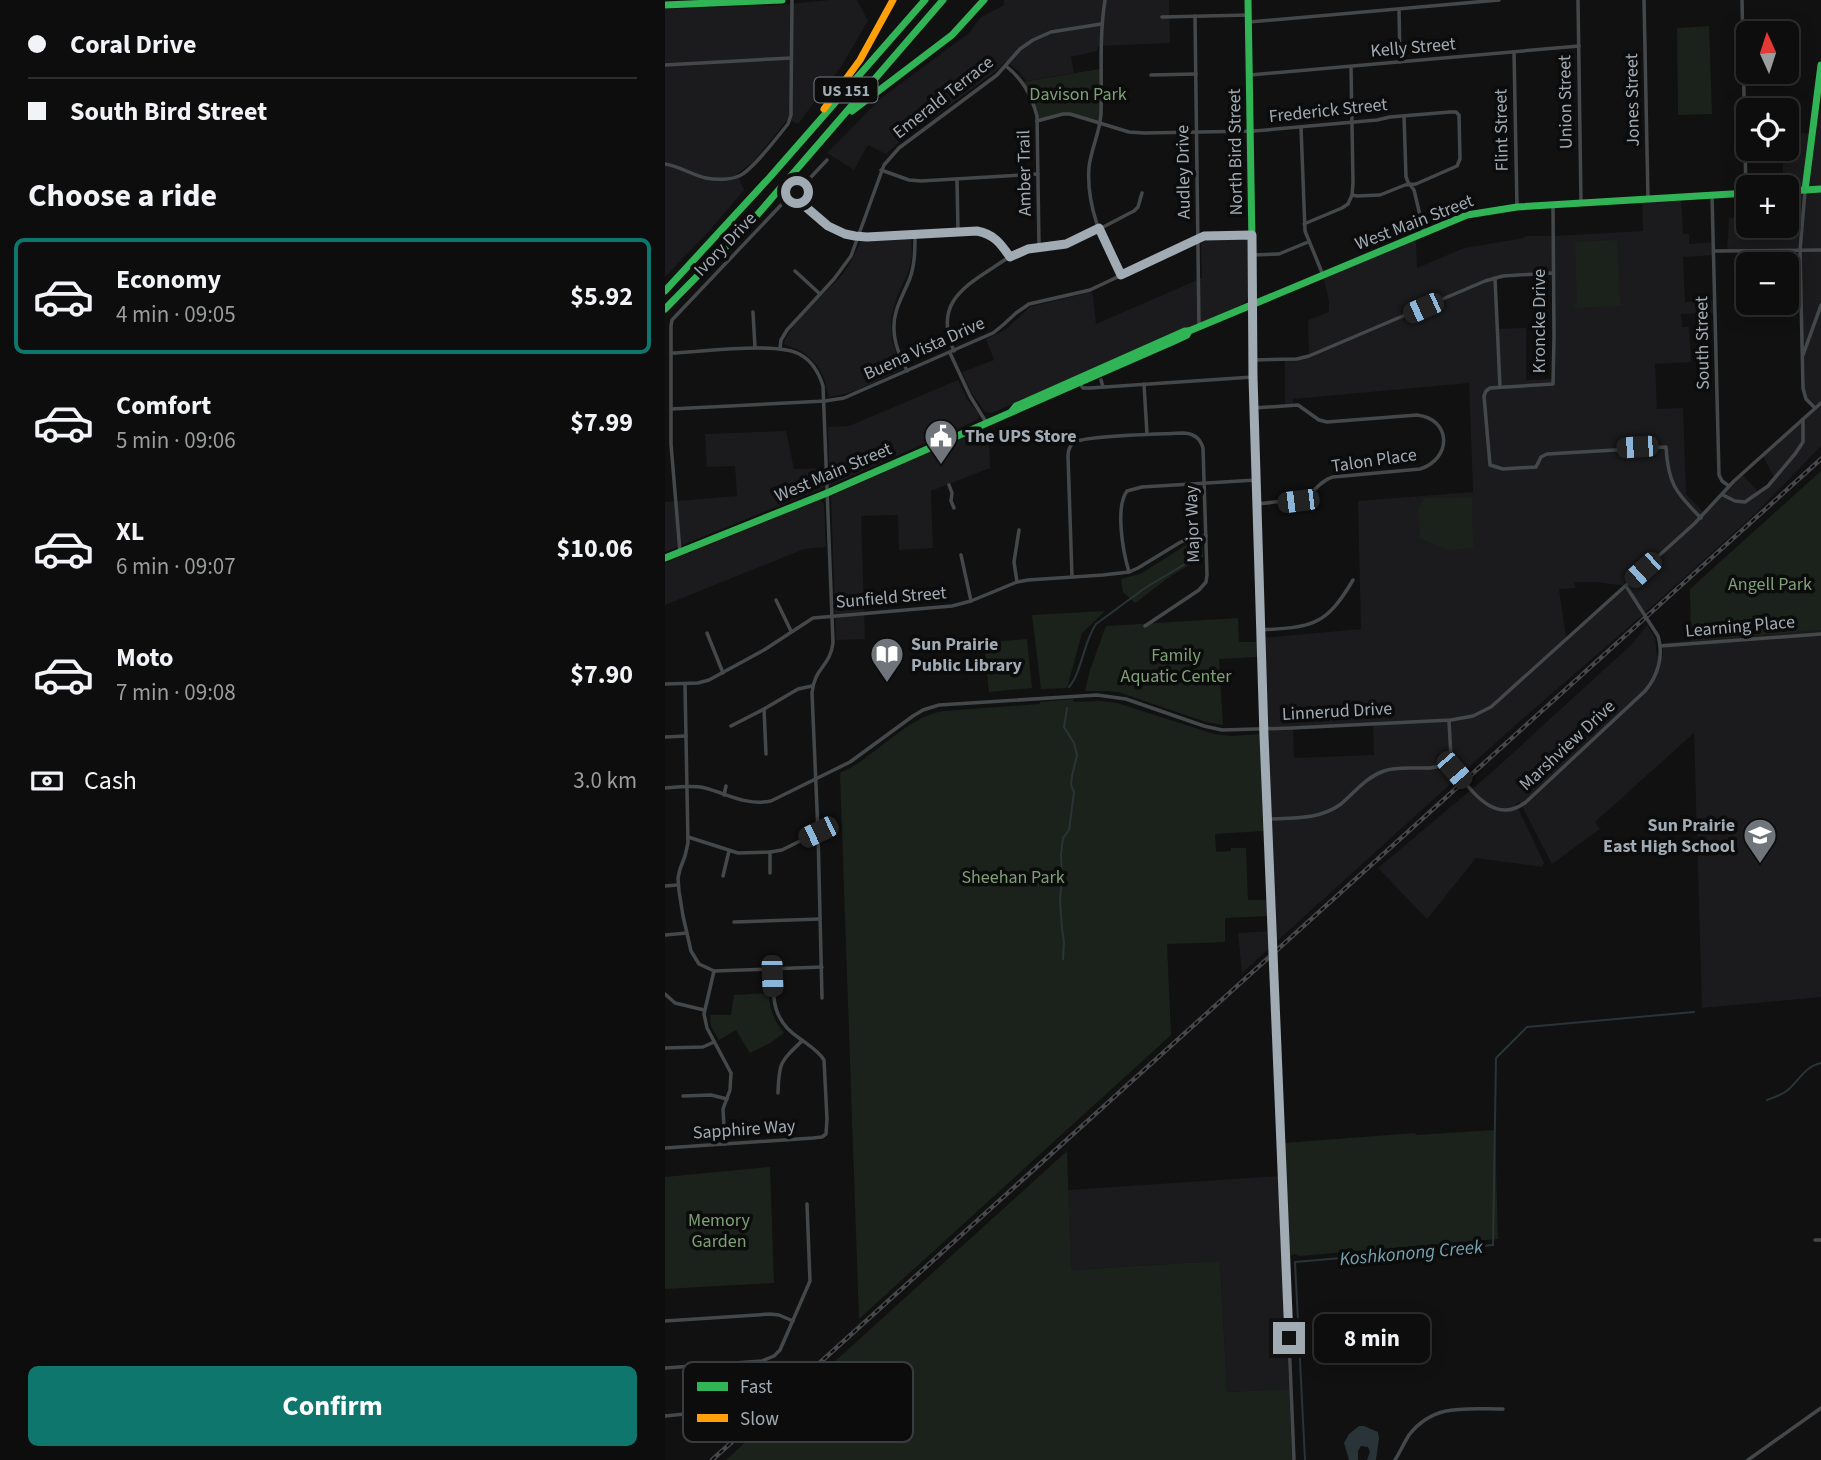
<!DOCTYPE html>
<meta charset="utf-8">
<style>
body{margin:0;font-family:"Source Sans 3",sans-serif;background:#161616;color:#f1f3f6;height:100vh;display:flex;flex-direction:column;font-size:26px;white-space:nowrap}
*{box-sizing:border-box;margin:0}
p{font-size:23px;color:#9a9c9d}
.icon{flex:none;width:38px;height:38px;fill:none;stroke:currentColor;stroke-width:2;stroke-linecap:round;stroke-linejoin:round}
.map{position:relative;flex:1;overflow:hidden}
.panel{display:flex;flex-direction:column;background:#0d0d0d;width:665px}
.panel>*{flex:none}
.hud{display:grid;align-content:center;height:154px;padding:0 28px;background:#0d0d0d}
.needle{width:46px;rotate:357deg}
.tools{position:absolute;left:1071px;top:21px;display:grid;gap:14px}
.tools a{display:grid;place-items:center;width:63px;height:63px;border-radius:10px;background:#0d0d0d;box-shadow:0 4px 18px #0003,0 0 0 2px #2d2d2e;font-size:35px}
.end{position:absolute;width:32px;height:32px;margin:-16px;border:9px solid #a1abb4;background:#111;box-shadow:0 0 0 4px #111}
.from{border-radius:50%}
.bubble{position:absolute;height:49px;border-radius:10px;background:#0d0d0d;box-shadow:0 4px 18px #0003,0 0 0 2px #2d2d2e;font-size:23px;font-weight:700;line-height:49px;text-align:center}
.car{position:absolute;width:21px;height:42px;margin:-21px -10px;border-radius:9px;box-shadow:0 0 5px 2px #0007;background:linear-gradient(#222 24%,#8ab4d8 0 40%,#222 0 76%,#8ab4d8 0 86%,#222 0)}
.hud b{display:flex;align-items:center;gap:24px;height:66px;font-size:26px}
.hud b+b{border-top:2px solid #2d2d2e}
.hud i{width:18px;height:18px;background:#f1f3f6}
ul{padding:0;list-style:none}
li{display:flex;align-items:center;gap:21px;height:116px;margin:0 14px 10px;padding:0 14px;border:4px solid transparent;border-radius:10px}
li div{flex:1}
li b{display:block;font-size:26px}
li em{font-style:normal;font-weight:700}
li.on{border-color:#0f766e}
li>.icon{width:63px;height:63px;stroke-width:1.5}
h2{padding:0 28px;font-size:32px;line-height:84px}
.pay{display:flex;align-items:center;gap:18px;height:77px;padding:0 28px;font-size:26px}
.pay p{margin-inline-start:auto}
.primary-button{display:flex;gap:14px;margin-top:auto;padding:14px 28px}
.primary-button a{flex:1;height:80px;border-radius:10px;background:#0f766e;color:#fff;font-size:28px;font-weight:700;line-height:80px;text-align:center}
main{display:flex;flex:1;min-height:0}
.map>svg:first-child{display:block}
</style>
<main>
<section class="panel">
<div class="hud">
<b><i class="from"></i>Coral Drive</b>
<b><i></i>South Bird Street</b>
</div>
<h2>Choose a ride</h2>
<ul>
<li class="on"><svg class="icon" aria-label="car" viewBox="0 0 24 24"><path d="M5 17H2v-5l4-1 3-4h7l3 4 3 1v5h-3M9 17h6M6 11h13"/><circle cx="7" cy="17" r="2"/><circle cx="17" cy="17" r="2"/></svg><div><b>Economy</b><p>4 min · 09:05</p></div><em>$5.92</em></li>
<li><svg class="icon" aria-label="car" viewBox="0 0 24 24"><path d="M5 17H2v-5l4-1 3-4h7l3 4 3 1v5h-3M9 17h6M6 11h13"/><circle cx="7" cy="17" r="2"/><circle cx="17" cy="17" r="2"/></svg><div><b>Comfort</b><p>5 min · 09:06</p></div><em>$7.99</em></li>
<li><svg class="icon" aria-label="car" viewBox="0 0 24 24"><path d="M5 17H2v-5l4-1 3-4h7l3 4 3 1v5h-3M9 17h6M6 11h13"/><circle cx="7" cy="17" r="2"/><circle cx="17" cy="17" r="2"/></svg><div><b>XL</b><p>6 min · 09:07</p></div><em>$10.06</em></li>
<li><svg class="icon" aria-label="car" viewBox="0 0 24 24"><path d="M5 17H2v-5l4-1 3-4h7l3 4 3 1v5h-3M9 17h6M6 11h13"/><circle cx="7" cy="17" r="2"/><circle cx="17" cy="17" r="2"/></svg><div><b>Moto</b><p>7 min · 09:08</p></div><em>$7.90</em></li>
</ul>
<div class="pay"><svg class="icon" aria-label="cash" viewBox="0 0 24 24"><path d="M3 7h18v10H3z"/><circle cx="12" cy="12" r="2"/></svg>Cash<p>3.0 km</p></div>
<div class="primary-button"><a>Confirm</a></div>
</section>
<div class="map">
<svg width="1156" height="1460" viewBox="0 0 1156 1460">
<rect width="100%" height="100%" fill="#111"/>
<g fill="#1b1b1d" fill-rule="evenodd">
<polygon points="164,0 192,0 203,21 177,65 133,124 123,119 88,162 72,174 79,190 44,231 0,277 0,9 117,5"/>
<polygon points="339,0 504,0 505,43 433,46 432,51 406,57 409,73 361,81 355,73 341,61 331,71 233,143 221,154 203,145 189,170 162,153 215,99 304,33 315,18 339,5"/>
<path d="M1150,111L1156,113V446L1091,513L974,618L856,720L577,973L573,933L606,931L597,638L696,629L693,501L808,492L804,383L628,399V405H620V359L644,356L643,320L664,312V301L658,275L751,236L752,268L799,248L859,238L860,236H889L978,231L977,199L1016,197L1018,234H1024V244L1049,242V255L1018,257L1020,302L1050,301V313L1016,314L1017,327H1024L1026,362L990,364L992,409L1018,408L1021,494L1040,514L1077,474L1094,493L1110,479L1098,456L1150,409L1139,396L1137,312L1132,301L1122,300V273L1136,272L1135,251H1062L1064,218H1075L1078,193H1083V226H1122V187H1118V153L1104,152V149H1122V131L1147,134ZM888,273V379L861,380V328L832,329L830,278ZM909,582H932L960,586L901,638L894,589L911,588ZM708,724L709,755L629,758L628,728Z"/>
<polygon points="246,238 247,255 244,270 232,296 226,318 227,341 237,369 195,389 180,394 164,397 159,378 152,365 138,352 119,344 120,339 132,321 178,274 187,260 196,240"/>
<polygon points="579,238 583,240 583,297 581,301 576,305 327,413 320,412 306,392 297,372 329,360 321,339 340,330 365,307 426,292 428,296 431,324 537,278 536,244 538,239"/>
<polygon points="293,380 302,399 313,413 314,417 312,420 173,482 0,552 0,502 72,496 70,466 42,467 40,434 121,431 129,469 164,468 163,427 184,426"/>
<polygon points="318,428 324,442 325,468 266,491 268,548 234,550 233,515 196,516 200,639 171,640 166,496"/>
<polygon points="152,501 156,501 159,504 161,547 139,549 0,605 0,563"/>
<polygon points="982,625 990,638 992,656 998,656 998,643 1156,630 1156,997 1037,1008 1029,733 930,822 935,829 887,864 855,802 851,804 879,863 877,867 811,858 762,919 713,868 826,773 966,645"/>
<polygon points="615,1176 624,1389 562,1392 555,1261 406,1270 403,1190"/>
</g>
<g fill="#1b221b">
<polygon points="1044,26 1047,114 1013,115 1012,28"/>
<polygon points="435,69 435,122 405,114 372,121 372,116 357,82"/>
<polygon points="952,240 955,303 958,304 958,306 909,308 909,305 912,305 910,242"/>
<polygon points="1156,471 1156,630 1026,641 1025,589"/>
<polygon points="805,497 807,499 808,548 782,550 755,538 753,510 759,498"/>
<polygon points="529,542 538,542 538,557 507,575 470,603 458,592 456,579 477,573 521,545"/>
<polygon points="440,611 417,633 402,688 376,689 367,615"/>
<polygon points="573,618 574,642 592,642 592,657 554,659 558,725 541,722 456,693 443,691 420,691 425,670 441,626"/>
<polygon points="362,639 367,688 324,692 319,643"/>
<path d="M408,699L409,702L435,701L452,703L549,734L567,736L595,734L598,831L550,834L551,852L566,851V848H581L583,900H602V916L560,918V942L502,944L506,1035L194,1319L175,773C210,758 242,716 279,711L375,704V702Z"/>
<path d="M104,993C104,1009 109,1021 119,1033L105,1043L85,1053L71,1030L54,1040L46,1026L45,1015H66L69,995Z"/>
<polygon points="830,1130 833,1239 634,1256 630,1254 623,1257 619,1143 750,1133 751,1135"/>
<polygon points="402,1151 406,1270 555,1261 562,1392 624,1389 627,1460 61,1460"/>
<polygon points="105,1167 109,1283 0,1289 0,1177"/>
</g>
<polygon fill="#283437" points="694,1426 699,1426 713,1432 714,1438 711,1460 702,1460 705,1452 703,1447 696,1446 693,1451 693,1460 684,1460 679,1443 684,1434"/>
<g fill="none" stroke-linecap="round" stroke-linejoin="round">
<g stroke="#283437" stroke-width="2">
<path d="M404,687C417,672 418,643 431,624L480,588L520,564"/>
<polyline points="398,959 399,942 397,929 395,901 397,877 396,855 398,838 404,830 409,792 406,785 407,776 412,755 409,743 399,727 402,708"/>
<path d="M1102,1100C1109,1097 1118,1095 1124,1089C1134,1080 1141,1066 1156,1063"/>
<polyline points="640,1460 630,1262 828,1245 831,1058 862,1027 1029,1012"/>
</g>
<g stroke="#45484a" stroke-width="3.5">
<path d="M440,0C434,38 437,76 436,114C435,132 426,149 424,167C421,204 437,244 456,275"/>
<polyline points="913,0 916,203"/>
<polyline points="979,0 983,199"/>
<polyline points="1077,0 1081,193"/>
<polyline points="734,9 735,62"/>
<polyline points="530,16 534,328"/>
<polyline points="497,17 584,15"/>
<polyline points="584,22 834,0"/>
<polyline points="849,52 852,207"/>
<polyline points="0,65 126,58"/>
<path d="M341,66C358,80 366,94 372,116L374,246"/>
<polyline points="486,75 531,74"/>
<polyline points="585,75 914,46"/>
<polyline points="739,116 741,177 743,182 749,190 759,232"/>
<polyline points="372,121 398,114 405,114 464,132 479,133 589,131 712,120 725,117 785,112 791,112 794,115 795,159 792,166 751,184 740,185 715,195 692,196 687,195"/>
<polyline points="636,127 640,231 658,275"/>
<path d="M0,164C14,166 27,175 41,178C51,180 65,180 74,176C87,171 113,136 123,124L126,115V105L127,0"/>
<polyline points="216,170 244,180 256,181 373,174"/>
<polyline points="292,179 293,232"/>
<polyline points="1140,191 1135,251 1138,388 1141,399 1150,408"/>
<polyline points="1047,195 1054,475 1057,481 1064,486"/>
<path d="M128,196L163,226L180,234L190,236L202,237L312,231C329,234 336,244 345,257"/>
<path d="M888,205L889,337L888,384L825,388L821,391L819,396L825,465L838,469L871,467L876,457L882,454L1001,447C1003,483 1010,492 1036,518"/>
<polyline points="639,224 677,208 683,204 687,195 688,183 686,67"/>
<polyline points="1050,251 1156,250"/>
<polyline points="587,255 614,254 643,242"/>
<polyline points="130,271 155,294"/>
<polyline points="830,278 835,387"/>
<polyline points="588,304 589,408 599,736 629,1460"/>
<polyline points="88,312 90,348"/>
<polyline points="115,348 116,340 122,330 169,279 186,256 219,165 234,148 332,75 355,49 368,40 386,32 436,24"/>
<path d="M289,351C270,308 293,290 326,269C338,261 350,252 364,249C376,245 390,248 401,244C425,235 447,222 469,211L473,207L477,193"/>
<path d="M6,353C36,352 114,341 136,355C148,362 154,373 158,386L168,643C165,667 149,668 147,693L153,832L157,998"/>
<polyline points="285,353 305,396 321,422"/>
<polyline points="1138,355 1156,305"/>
<polyline points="588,360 632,359 644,356 820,281 838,276 888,273"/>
<path d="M242,371C236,358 229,344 229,329C228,310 238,296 245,278C250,264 250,249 250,235"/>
<polyline points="436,380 438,387"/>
<polyline points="414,383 418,388 425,388 588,377"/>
<polyline points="479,384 482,434"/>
<path d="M589,408L633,405L654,420L662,422L752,415C787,419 787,459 755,469L668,477C655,480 649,493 638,499L592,504"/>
<polyline points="6,409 160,401 179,398 328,333 338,325 351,313 364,304 425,290 539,236 587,235"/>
<polyline points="284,485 287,493 286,501 289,508"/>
<polyline points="1058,495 1070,501 1080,502 1103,486 1130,454 1138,442 1138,419"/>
<polyline points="15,552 6,444 6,326 7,320 117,204 132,192 162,160"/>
<polyline points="296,555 306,601"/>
<path d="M464,572C458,552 450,507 462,491L477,487L591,480"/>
<path d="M407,577L403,456C403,450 405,445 410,442C421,435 499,434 517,433C528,433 535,437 538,448L542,575L541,582L534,590L480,626"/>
<polyline points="352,582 349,562 354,530"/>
<polyline points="111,600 126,631"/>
<path d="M597,630C647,627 661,626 688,580"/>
<polyline points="42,633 58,673"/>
<polyline points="995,646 1156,634"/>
<polyline points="0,684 33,683 44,680 99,650 148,618 287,606 306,601 352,582 363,580 438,575 464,572 473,568 514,543 524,538 541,536"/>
<polyline points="20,684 23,843 20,856 15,869 13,878 14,891 18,916 26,951 34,964 49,971 157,967"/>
<polyline points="99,709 101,754"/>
<polyline points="66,726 99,709 133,689 147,686"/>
<polyline points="0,737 21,736"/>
<path d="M783,763C804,785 827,828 861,802L980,691C993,676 999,655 993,636L961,586"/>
<polyline points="783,763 786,757 784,721"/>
<path d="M0,788C13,787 27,785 40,788C63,794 81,806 106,801L185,762L248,716L258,710L274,705L432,695L461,699L539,726L557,730L627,728L786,720L808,716L826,707L1029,524L1069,481L1156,403"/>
<polyline points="59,795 61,786"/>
<path d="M603,819C628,818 654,820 676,804C690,792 701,777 719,771C739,764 764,773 783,763"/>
<polyline points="23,837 73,853 105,852 117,850 153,832"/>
<polyline points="105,852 105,873"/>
<polyline points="58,876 64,851"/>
<polyline points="0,886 13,885"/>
<polyline points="69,922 155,919"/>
<polyline points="0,935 22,933"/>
<polyline points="49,971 39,1014 42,1028 66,1073 65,1090 58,1109 60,1144"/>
<polyline points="0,994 10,1003 39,1010"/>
<polyline points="0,1048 38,1047 49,1042"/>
<path d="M113,1093C114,1062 115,1062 137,1041"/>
<polyline points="18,1096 46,1095 62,1099"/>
<path d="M0,1148L148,1138L157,1137L161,1134L162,1119L159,1060C153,1050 143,1045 134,1038C107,1020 108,998 107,969"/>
<polyline points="1150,1240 1156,1240"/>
<polyline points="0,1321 105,1314 114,1315 128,1321"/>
<polyline points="0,1368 97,1361 109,1356 115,1350 145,1281 142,1204"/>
<polyline points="0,1416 29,1413 50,1399 58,1384 57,1364"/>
<path d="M730,1460C735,1452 739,1443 744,1435C769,1403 801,1409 838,1409"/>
<polyline points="1083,1460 1156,1408"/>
</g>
<g stroke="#30b455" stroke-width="7">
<polyline points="583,0 588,304"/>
<polyline points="0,5 117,0"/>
<polyline points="1156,65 1140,190 1156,189"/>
<polyline points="187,111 287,35 319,0"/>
<polyline points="1122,191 1140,190"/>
<polyline points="0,291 105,177 260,0"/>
<polyline points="0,309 93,214 278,0"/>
<polyline points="347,411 351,406 520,331 524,331 802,215 852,207 1083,193"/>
<polyline points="0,558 162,493 507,342 522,335 524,331"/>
</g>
<polyline stroke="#ff9f0a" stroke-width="7" points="159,109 195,60 228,0"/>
<defs>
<polyline id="rail" points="47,1460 1156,459"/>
</defs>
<use href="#rail" stroke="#46484b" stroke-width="4.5"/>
<use href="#rail" stroke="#0c0c0d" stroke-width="2" stroke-dasharray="5" stroke-linecap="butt"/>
</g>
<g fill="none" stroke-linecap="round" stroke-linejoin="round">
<path stroke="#a1abb4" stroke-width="9" d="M132,192L128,196L163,226L180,234L190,236L202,237L312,231C329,234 336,244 345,257L363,249L401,244L434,228L456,275L539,236L587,235L588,377L599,736L624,1338"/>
</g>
<defs>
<symbol id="civic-pin" viewBox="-11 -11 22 30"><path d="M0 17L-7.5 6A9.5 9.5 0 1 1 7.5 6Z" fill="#6f757b" stroke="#0c0c0d"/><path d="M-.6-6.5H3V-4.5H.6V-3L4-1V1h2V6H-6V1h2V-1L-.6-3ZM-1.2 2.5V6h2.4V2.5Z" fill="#fff"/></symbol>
<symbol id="library-pin" viewBox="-11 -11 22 30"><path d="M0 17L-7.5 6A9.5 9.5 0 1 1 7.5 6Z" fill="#6f757b" stroke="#0c0c0d"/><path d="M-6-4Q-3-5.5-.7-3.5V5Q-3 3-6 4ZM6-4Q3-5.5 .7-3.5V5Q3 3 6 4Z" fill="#fff"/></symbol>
<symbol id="school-pin" viewBox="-11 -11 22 30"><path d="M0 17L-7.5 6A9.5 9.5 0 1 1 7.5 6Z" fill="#6f757b" stroke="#0c0c0d"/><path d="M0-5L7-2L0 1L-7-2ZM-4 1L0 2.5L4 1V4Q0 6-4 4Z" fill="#fff"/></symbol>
</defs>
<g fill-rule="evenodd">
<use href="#civic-pin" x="257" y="417" width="38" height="52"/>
<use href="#library-pin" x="203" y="635" width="38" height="52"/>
<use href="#school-pin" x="1076" y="816" width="38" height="52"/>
</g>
<g text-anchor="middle" stroke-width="7" stroke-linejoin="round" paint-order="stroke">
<rect fill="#0c0c0d" stroke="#747b82" stroke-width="2" x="149.5" y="77.5" width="63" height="25" rx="5"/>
<g font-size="16" font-weight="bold" fill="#a1abb4">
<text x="181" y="96">US 151</text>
</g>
<g font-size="18" fill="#a1abb4" stroke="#0c0c0d">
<text transform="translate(748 47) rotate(-5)" y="6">Kelly Street</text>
<text transform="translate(278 97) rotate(-38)" y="6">Emerald Terrace</text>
<text transform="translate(967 100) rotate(-91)" y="6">Jones Street</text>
<text transform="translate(900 102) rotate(-91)" y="6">Union Street</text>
<text transform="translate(663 110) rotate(-6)" y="6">Frederick Street</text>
<text transform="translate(836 130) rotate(-91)" y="6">Flint Street</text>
<text transform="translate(570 152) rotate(-91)" y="6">North Bird Street</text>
<text transform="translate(518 172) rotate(-91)" y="6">Audley Drive</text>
<text transform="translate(359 173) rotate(-91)" y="6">Amber Trail</text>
<text transform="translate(749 222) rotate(-21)" y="6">West Main Street</text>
<text transform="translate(60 244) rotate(-46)" y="6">Ivory Drive</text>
<text transform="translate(874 321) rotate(-90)" y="6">Kroncke Drive</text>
<text transform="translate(1037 343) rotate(-91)" y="6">South Street</text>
<text transform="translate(259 348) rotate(-24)" y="6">Buena Vista Drive</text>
<text transform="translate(709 460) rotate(-8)" y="6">Talon Place</text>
<text transform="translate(168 472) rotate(-23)" y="6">West Main Street</text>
<text transform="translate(527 524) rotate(-92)" y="6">Major Way</text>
<text transform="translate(226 597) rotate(-5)" y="6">Sunfield Street</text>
<text transform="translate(1075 626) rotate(-5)" y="6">Learning Place</text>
<text transform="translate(672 711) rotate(-3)" y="6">Linnerud Drive</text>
<text transform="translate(902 745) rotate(-43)" y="6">Marshview Drive</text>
<text transform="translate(79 1129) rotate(-4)" y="6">Sapphire Way</text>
</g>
<g font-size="18" fill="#7ea077" stroke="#0c0c0d">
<text x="413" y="100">Davison Park</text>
<text x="1105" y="590">Angell Park</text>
<text x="511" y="661">Family<tspan x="511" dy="21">Aquatic Center</tspan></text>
<text x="348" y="883">Sheehan Park</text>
<text x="54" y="1226">Memory<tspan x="54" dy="21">Garden</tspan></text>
</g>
<g font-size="18" font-weight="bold" fill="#a1abb4" stroke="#0c0c0d" text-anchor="start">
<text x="300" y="442">The UPS Store</text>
<text x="246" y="650">Sun Prairie<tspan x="246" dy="21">Public Library</tspan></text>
<text x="1070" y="831" text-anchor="end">Sun Prairie<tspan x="1070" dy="21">East High School</tspan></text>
</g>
<g font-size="19" font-style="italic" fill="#75a4b1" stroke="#0c0c0d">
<text transform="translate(746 1252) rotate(-5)" y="7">Koshkonong Creek</text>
</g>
</g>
<rect x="18" y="1362" width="230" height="80" rx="10" fill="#0c0c0d" stroke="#393c3f" stroke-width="2"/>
<rect x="32" y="1382" width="31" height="9" fill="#30b455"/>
<rect x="32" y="1414" width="31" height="8" fill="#ff9f0a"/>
<g font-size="19" fill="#a1abb4">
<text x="75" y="1393">Fast</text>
<text x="75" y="1425">Slow</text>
</g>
</svg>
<div class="tools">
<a><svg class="needle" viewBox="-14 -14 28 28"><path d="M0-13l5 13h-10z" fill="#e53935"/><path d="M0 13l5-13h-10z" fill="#9a9c9d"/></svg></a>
<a><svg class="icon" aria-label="locate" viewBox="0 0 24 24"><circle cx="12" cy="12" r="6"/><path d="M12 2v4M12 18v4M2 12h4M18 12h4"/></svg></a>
<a>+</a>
<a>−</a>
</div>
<i class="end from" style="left:132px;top:192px"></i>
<i class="end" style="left:624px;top:1338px"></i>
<div class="bubble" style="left:649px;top:1314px;width:116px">8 min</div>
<i class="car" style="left:758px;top:308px;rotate:246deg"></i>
<i class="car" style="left:972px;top:447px;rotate:266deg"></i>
<i class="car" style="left:633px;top:501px;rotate:263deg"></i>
<i class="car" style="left:978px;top:570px;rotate:228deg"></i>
<i class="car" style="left:789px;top:770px;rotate:139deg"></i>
<i class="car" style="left:153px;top:832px;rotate:244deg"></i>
<i class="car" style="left:107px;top:976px;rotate:178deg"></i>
</div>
</main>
